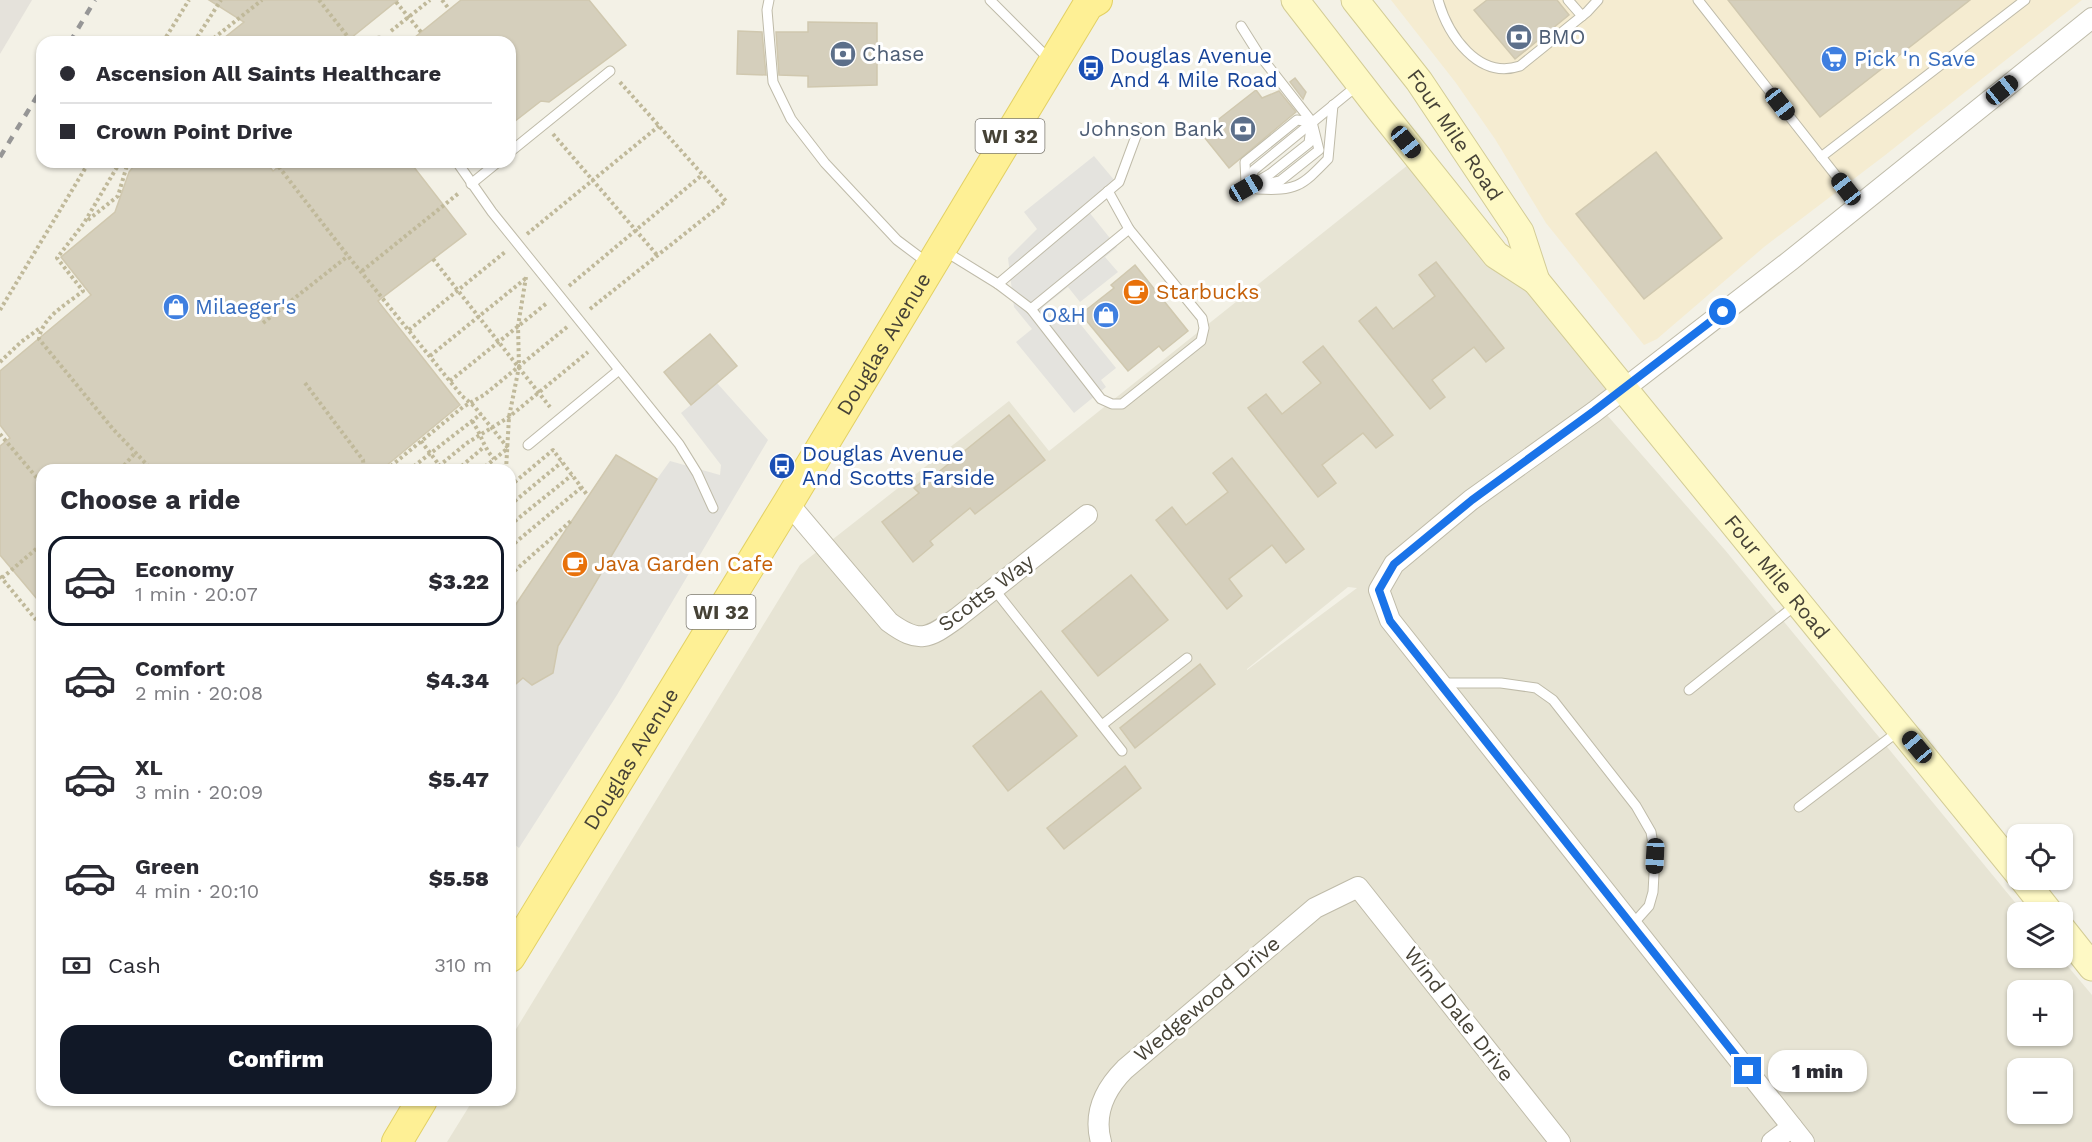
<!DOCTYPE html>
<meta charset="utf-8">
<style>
body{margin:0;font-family:"Work Sans",sans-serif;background:#f2f2f3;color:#2b2b33;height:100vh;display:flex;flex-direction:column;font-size:22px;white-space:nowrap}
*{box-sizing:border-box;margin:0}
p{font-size:20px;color:#7c7c81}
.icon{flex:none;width:33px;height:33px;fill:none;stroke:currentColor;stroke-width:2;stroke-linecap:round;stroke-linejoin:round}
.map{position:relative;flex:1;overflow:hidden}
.side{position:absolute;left:36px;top:464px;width:480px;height:642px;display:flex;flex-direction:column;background:#fff;border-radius:18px;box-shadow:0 2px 4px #0004}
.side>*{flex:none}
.top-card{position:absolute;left:36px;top:36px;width:480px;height:132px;border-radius:18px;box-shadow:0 2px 4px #0004;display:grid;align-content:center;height:132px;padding:0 24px;background:#fff}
.controls{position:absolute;left:2007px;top:824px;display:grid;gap:12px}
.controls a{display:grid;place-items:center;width:66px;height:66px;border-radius:12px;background:#fff;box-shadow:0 2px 4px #0004;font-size:30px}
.end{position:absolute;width:27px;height:27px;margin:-14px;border:8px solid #1a73e8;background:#fff;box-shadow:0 0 0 3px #fff}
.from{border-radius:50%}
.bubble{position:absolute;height:42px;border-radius:18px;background:#fff;box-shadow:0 2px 4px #0004;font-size:20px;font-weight:800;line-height:42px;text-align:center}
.car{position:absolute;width:18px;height:36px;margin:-18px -9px;border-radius:8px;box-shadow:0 0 4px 2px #0007;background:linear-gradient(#222 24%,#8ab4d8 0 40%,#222 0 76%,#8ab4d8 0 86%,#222 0)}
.top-card b{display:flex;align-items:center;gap:21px;height:57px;font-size:22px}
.top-card b+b{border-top:2px solid #e1e1e2}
.top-card i{width:15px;height:15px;background:#2b2b33}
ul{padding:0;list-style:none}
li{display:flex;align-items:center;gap:18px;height:90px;margin:0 12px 9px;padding:0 12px;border:3px solid transparent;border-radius:18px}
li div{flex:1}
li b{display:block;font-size:22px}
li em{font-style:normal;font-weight:800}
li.current{border-color:#111827}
li>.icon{width:54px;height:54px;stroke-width:1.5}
h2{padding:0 24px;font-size:27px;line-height:72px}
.pay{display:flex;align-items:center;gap:15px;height:66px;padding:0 24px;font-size:22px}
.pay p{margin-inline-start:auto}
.action{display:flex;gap:12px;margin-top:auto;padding:12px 24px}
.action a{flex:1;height:69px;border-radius:18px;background:#111827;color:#fff;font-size:24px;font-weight:800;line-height:69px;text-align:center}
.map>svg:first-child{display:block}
</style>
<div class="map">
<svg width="2092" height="1142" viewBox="0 0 2092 1142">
<rect width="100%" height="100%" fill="#f3f1e6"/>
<path fill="#e7e4d4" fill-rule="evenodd" d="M1418,157L1624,387L1600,407L1725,550L2023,912H2018V957H2060L2092,995V1142H447L473,1100H510V1039L800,565L1009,401L1049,451ZM1348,587L1357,588L1247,670V669ZM2018,990H2062V1035H2018ZM2018,1068H2062V1113H2018Z"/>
<polygon fill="#f5ecd1" points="1391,0 2082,0 1884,156 1764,247 1657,339 1644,345 1546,223 1495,139 1456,83"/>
<polygon fill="#e5e2db" points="0,0 32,0 0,54"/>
<g fill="#e4e3de">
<polygon points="1094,156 1120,187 1089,212 1117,247 1105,257 1118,272 1080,302 1068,287 1043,307 1050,315 1064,304 1116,368 1101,380 1106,387 1074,413 1016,342 1032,329 1014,307 1008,258 1037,229 1024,212"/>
<polygon points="717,383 768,440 617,695 519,848 510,841 510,689 523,678 532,685 553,673 558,646 657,479 670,461 720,475 721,465 681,413"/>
</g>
<g fill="#d5cfbc" stroke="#d0c8af" stroke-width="1.5">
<polygon points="209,0 398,0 346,42 219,42 244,22"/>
<polygon points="461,0 589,0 626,45 549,102 541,101 510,125 510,42 409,42"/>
<polygon points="1487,0 1557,0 1569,15 1515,59 1474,10"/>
<polygon points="1728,0 1970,0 1820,117"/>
<polygon points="808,22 877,23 877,85 808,87 808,76 779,75 776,32 808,32"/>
<polygon points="738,31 762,32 766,75 737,74"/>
<polygon points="1295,78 1306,92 1303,99 1290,82"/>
<polygon points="1256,90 1262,98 1279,91 1296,112 1229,168 1201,133"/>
<polygon points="1656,152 1722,238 1644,299 1576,214"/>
<polygon points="137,162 266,162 273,171 285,162 410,162 466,234 378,301 460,405 381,470 42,470 42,605 0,555 0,446 10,438 0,425 0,371 91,295 61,257 115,212 129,172"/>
<polygon points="1436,262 1504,348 1486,362 1474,347 1432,380 1445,397 1430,409 1359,321 1376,307 1393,329 1435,296 1419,275"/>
<polygon points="1135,265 1188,331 1163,351 1159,346 1128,371 1081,314 1114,288 1111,285"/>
<polygon points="710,334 737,366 691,405 664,372"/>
<polygon points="1323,346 1393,435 1376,448 1363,433 1322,465 1336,483 1318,497 1248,408 1266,394 1282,414 1321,383 1303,362"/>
<polygon points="1009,415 1045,460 975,514 970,508 930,541 933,545 913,562 882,522 919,493 914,488 935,472 936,474"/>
<polygon points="616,455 657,479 558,646 553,673 532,685 523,678 510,689 510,613"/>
<polygon points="1232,458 1304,549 1286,563 1272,545 1229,579 1242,596 1227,609 1156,520 1172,507 1186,525 1228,492 1213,473"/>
<polygon points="1131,575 1168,620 1098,676 1062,631"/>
<polygon points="1200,664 1215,684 1135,748 1120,728"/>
<polygon points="1041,691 1077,736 1008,791 973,746"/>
<polygon points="1125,766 1141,788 1064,849 1047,828"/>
</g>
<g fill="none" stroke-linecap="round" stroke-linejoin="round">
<defs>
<g id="service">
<polyline points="769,0 767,10 773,82 791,119 825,163 897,240 929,264"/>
<polyline points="990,0 1050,60"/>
<path d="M1438,0C1448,35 1478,80 1520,66L1587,12L1598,0"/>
<polyline points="1568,0 1582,16"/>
<polyline points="1698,0 1859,205"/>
<polyline points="1241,26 1258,53 1312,122 1319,150 1280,181 1246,188"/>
<polyline points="379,41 380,42"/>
<polyline points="510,152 610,71"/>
<polyline points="1821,157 2025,0"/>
<polyline points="457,162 492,212 679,444 697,473 713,508"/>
<polyline points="1246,183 1245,162 1297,120 1312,122"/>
<polyline points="471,184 498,162"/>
<polyline points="1253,184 1270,174 1309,143 1311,127"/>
<polyline points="1246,188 1254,170 1358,85"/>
<path d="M1257,189C1296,191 1301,187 1328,159L1333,105"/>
<polyline points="943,250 998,284 1119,182 1139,128"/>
<polyline points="998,284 1031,309 1129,229"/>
<polyline points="1031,309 1101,399 1112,404 1122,404 1201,341 1204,328 1202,318 1129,229 1108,191"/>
<polyline points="528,445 619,370"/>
<polyline points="994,589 1122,751"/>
<polyline points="1442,683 1501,683 1536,688 1553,700 1636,806 1651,832 1655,856 1653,892 1649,906 1632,925"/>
<polyline points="1689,690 1797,604"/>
<polyline points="1102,725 1187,658"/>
<polyline points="1799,807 1900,730"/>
</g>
<g id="minor">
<path d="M788,503L889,622C919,644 928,639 957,618L1087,515"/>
<path d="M1101,1142C1093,1113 1105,1089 1125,1069L1315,908L1358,887L1560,1142"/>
<polyline points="1772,1142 1792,1127"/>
<polyline points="1804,1142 1390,620 1379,590 1394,564 1471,500 1594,412 1791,260 2092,18"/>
</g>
<g id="secondary">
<path id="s1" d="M1295,0L1381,111L1496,255L1536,281L2018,873"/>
<path id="s2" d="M1355,0L1419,81L1520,232L1536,281"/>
<polyline points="2023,879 2049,912"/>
<polyline points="2062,929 2092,967"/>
</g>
<g id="primary">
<path id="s3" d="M510,957L788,503L1088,5L1097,0"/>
<polyline points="397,1142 422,1100"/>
</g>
</defs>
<use href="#service" stroke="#bfbba9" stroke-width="11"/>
<use href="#minor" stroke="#bfbba9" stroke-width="22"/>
<use href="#secondary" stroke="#d3cc96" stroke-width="29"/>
<use href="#primary" stroke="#e3d164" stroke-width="32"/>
<g stroke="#c0b99a" stroke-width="4" stroke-dasharray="3 3" stroke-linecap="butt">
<polyline points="319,0 352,42"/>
<polyline points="442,0 449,9"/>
<polyline points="396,2 421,32"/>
<polyline points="391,31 430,0"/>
<polyline points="163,42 189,0"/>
<polyline points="194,42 221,0"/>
<polyline points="209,42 262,0"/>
<polyline points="553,134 657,255"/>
<path d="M120,162L84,223L57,258L83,291C67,304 42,317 39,339L113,429L152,470"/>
<polyline points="275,162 348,256 462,396 474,406 508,448 481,470"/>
<polyline points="88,220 118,196 128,162"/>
<polyline points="527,234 659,126"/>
<polyline points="433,259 550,407"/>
<polyline points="362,271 459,193"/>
<polyline points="569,286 702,175"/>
<polyline points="590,309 726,201 619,81"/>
<polyline points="0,310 89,162"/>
<polyline points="263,323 348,256"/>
<polyline points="409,330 505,252"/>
<polyline points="430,356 525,279"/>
<polyline points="0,362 21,342 40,328"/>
<polyline points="450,381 547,303"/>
<polyline points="305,383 363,460 364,470"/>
<path d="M472,421C482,435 482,445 494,459"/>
<polyline points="0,434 42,484"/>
<polyline points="421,441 443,470"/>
<polyline points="120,470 136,452"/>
<polyline points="386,470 463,407 484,395 567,327"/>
<polyline points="409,470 481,414"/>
<polyline points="434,470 467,443 509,417 588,352"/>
<polyline points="457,470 484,447"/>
<polyline points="506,470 509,417 519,367 518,326 526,277"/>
<polyline points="510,486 553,450 588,496"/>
<polyline points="510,505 562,462"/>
<polyline points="510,525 572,475"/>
<polyline points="510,547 582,487"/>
<polyline points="510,575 572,520"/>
<polyline points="0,576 42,627"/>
<polyline points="2,578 42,544"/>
</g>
<use href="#service" stroke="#fff" stroke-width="9"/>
<use href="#minor" stroke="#fff" stroke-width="20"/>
<use href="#secondary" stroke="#fef9c5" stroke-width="27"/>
<use href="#primary" stroke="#fef095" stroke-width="30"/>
<g stroke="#969696" stroke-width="4.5" stroke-dasharray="8 8" stroke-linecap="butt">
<polyline points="70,42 95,0"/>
<polyline points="0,157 42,88"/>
</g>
</g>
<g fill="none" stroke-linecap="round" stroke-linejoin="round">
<polyline stroke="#1a73e8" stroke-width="8" points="1723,312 1594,411 1472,500 1394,564 1379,590 1390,621 1748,1071"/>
</g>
<defs>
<symbol id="bank-disc" viewBox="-11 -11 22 22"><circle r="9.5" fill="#5c6f8a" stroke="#fff"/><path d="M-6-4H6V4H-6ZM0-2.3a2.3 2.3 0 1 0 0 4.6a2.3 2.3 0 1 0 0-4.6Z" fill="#fff"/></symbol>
<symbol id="supermarket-disc" viewBox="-11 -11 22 22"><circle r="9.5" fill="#3f7fe0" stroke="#fff"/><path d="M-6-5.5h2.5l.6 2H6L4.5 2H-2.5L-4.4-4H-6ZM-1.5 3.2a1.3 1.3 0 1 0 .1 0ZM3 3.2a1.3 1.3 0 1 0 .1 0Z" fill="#fff"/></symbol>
<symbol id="bus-disc" viewBox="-11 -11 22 22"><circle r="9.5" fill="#1a4fb4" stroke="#fff"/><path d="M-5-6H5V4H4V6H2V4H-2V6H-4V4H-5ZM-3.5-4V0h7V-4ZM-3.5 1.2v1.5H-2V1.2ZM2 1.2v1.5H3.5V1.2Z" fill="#fff"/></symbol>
<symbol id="cafe-disc" viewBox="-11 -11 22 22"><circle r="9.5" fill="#e8710a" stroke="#fff"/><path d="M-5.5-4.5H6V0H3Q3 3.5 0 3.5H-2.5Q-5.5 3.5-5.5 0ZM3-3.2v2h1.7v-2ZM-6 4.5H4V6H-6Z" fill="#fff"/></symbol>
<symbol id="shop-disc" viewBox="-11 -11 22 22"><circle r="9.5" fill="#3f7fe0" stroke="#fff"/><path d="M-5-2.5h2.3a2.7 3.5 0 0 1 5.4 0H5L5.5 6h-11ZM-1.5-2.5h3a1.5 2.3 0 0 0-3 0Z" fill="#fff"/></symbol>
</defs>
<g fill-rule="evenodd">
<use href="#bank-disc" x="1504" y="22" width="30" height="30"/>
<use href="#bank-disc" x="828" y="39" width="30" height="30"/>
<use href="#supermarket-disc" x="1819" y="44" width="30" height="30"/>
<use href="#bus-disc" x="1076" y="53" width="30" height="30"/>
<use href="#bank-disc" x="1228" y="114" width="30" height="30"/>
<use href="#cafe-disc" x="1121" y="277" width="30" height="30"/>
<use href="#shop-disc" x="161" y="292" width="30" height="30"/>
<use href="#shop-disc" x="1091" y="300" width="30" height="30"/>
<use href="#bus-disc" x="767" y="451" width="30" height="30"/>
<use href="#cafe-disc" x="560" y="549" width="30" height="30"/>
</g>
<g text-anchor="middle" stroke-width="6" stroke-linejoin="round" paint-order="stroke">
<g fill="#fff" stroke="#7e7b72" stroke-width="1.5">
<rect x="975.5" y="119" width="69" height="34" rx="4.5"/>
<rect x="686.5" y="595" width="69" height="34" rx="4.5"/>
</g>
<g font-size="20" font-weight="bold" fill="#464236">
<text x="1010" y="143">WI 32</text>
<text x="721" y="619">WI 32</text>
</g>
<g font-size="21" fill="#4e5e75" stroke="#fff" text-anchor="start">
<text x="1538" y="44">BMO</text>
<text x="862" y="61">Chase</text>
<text x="1224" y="136" text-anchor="end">Johnson Bank</text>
</g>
<g font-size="21" fill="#164399" stroke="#fff" text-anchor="start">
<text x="1110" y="63">Douglas Avenue<tspan x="1110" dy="24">And 4 Mile Road</tspan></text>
<text x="802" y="461">Douglas Avenue<tspan x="802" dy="24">And Scotts Farside</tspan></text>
</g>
<g font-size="21" fill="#366cbe" stroke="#fff" text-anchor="start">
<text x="1854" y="66">Pick 'n Save</text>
<text x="195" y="314">Milaeger's</text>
<text x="1086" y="322" text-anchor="end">O&amp;H</text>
</g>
<g font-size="21" fill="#464236" stroke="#fff">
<text dy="7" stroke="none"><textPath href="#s2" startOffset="168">Four Mile Road</textPath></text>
<text dy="7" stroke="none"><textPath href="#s3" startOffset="718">Douglas Avenue</textPath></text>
<text dy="7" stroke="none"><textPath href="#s1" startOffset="754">Four Mile Road</textPath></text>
<text transform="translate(986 593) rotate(-37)" y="7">Scotts Way</text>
<text dy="7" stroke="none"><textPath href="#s3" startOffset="232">Douglas Avenue</textPath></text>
<text transform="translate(1207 999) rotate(-40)" y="7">Wedgewood Drive</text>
<text transform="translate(1459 1014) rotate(52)" y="7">Wind Dale Drive</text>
</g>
<g font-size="21" fill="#c56008" stroke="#fff" text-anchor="start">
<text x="1156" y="299">Starbucks</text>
<text x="594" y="571">Java Garden Cafe</text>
</g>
</g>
</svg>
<div class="controls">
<a><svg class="icon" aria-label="locate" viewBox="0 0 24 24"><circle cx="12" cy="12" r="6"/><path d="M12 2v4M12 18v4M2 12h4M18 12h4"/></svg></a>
<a><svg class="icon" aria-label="layers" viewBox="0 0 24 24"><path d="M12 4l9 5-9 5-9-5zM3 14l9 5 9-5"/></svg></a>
<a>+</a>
<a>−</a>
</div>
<i class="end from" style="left:1723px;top:312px"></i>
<i class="end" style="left:1748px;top:1071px"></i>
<div class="bubble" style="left:1768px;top:1050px;width:99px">1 min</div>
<i class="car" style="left:2002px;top:90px;rotate:51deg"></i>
<i class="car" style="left:1780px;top:104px;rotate:142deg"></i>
<i class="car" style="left:1406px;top:142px;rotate:141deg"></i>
<i class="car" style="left:1246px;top:188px;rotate:60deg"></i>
<i class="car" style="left:1846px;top:189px;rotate:322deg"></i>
<i class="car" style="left:1917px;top:747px;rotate:320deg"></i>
<i class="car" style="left:1655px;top:856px;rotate:183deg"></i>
<div class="top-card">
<b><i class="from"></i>Ascension All Saints Healthcare</b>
<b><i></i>Crown Point Drive</b>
</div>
<section class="side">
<h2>Choose a ride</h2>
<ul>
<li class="current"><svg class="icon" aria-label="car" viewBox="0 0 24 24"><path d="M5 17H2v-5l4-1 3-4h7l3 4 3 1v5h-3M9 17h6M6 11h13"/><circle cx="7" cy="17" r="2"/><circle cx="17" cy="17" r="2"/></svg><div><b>Economy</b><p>1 min · 20:07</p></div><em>$3.22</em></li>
<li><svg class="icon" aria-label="car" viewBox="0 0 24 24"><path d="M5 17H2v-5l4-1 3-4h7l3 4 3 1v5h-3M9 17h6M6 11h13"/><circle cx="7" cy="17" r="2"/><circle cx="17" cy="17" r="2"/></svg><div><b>Comfort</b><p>2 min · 20:08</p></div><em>$4.34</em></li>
<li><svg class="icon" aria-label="car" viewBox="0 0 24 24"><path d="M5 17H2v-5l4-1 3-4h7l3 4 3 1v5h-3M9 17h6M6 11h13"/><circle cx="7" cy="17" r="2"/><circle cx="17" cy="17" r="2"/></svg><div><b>XL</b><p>3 min · 20:09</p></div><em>$5.47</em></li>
<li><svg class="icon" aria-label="car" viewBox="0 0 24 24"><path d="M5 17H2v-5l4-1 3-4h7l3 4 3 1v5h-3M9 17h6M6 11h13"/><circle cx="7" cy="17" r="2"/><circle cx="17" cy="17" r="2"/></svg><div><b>Green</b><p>4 min · 20:10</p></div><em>$5.58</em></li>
</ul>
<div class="pay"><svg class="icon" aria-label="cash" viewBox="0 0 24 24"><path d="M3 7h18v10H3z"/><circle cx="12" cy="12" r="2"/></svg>Cash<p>310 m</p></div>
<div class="action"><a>Confirm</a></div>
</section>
</div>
